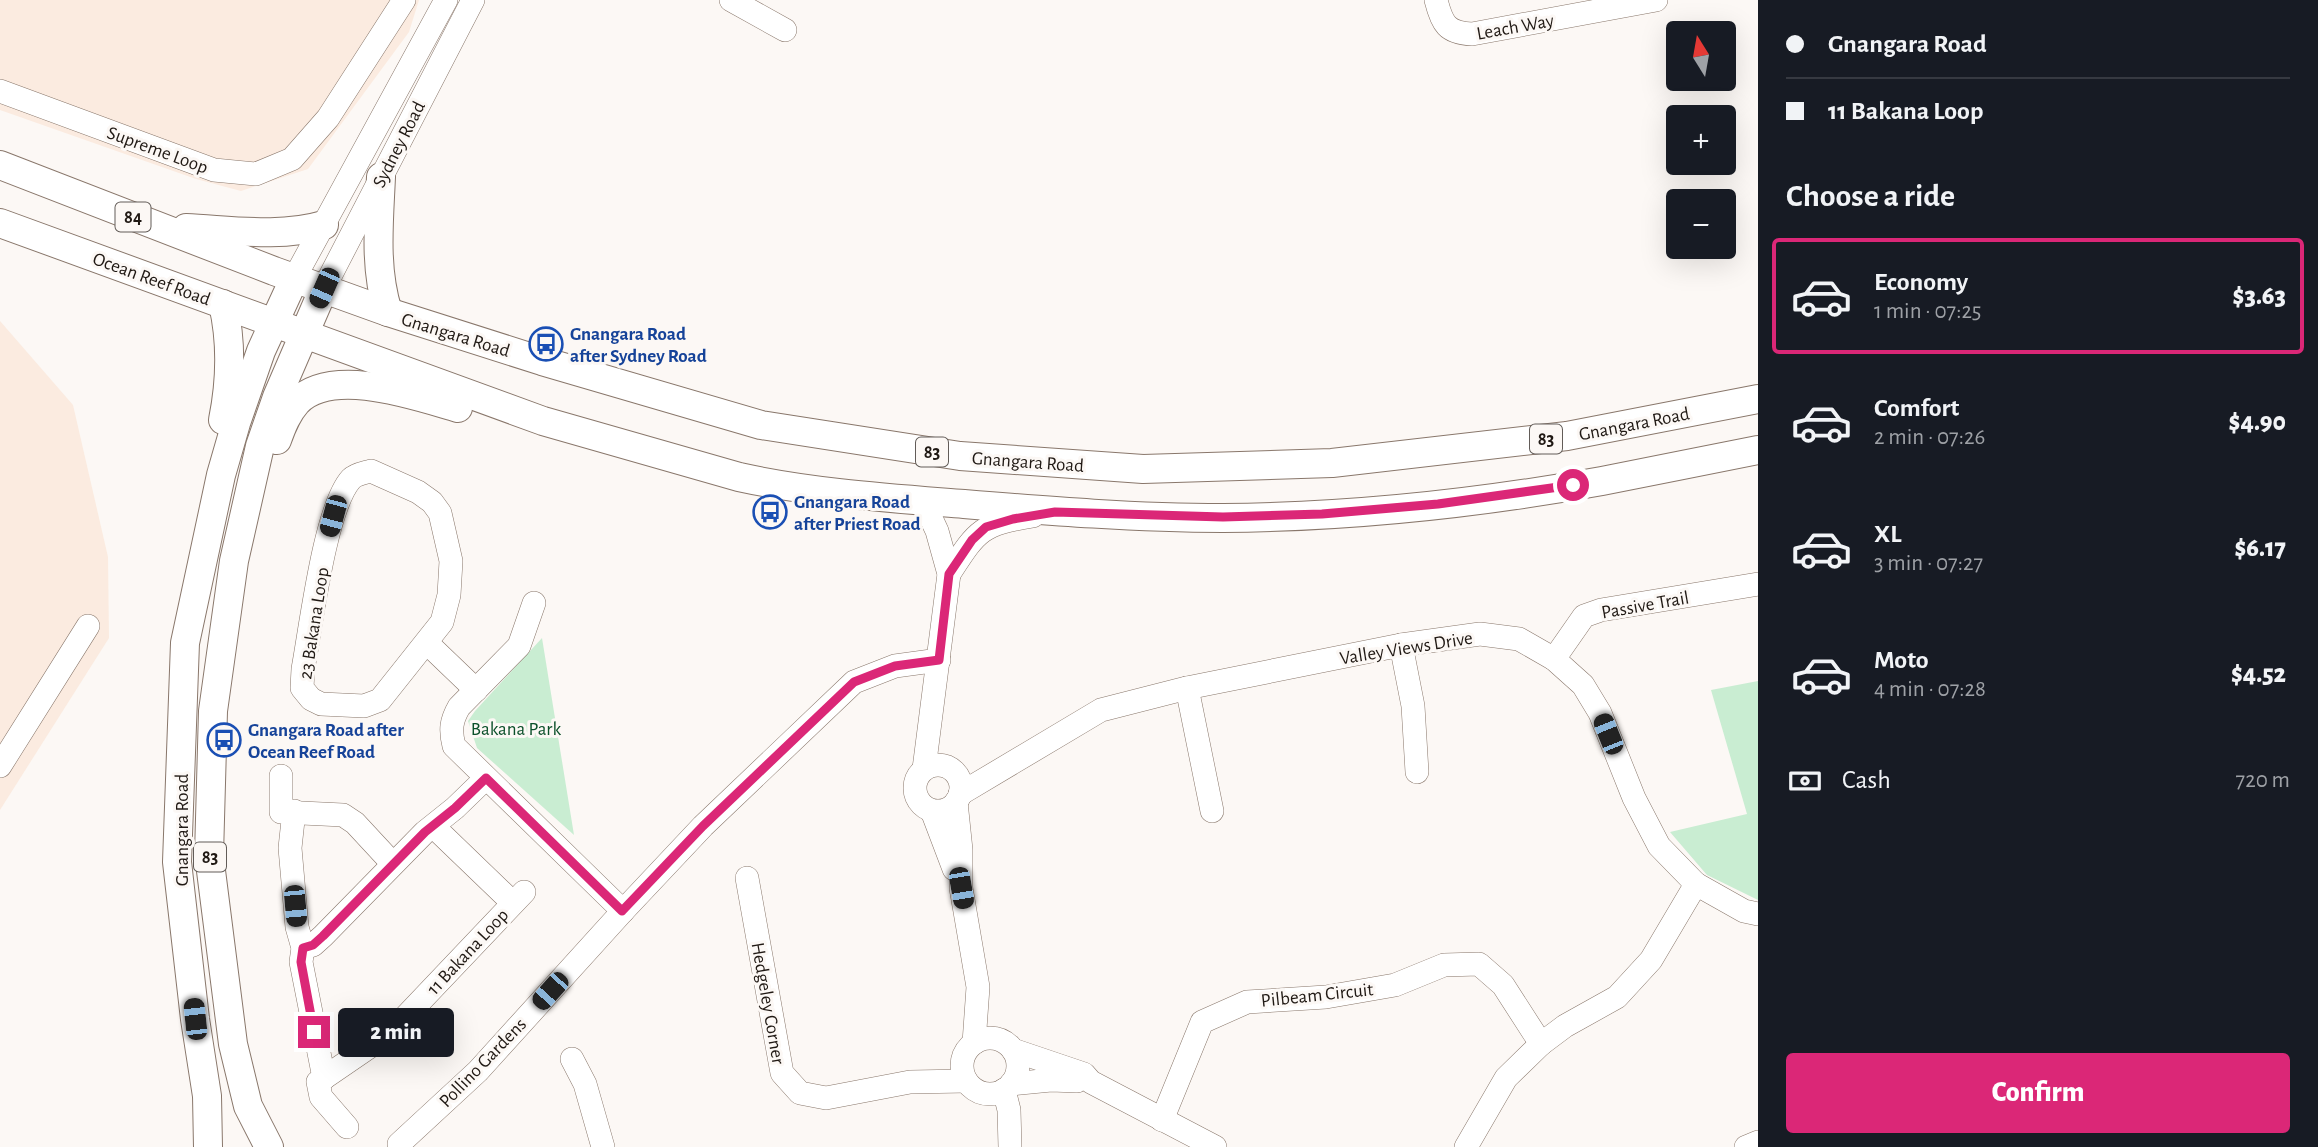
<!DOCTYPE html>
<meta charset="utf-8">
<style>
body{margin:0;font-family:"Alegreya Sans",sans-serif;background:#20242c;color:#f1f3f6;height:100vh;display:flex;flex-direction:column;font-size:26px;white-space:nowrap}
*{box-sizing:border-box;margin:0}
p{font-size:23px;color:#9ea1a6}
.icon{flex:none;width:38px;height:38px;fill:none;stroke:currentColor;stroke-width:2;stroke-linecap:round;stroke-linejoin:round}
.map{position:relative;flex:1;overflow:hidden}
.sheet{display:flex;flex-direction:column;background:#171b24;width:560px}
.sheet>*{flex:none}
.guide{display:grid;align-content:center;height:154px;padding:0 28px;background:#171b24}
.needle{width:46px;rotate:349deg}
.tools{position:absolute;left:1666px;top:21px;display:grid;gap:14px}
.tools a{display:grid;place-items:center;width:70px;height:70px;border-radius:7px;background:#171b24;box-shadow:0 7px 28px #0002;font-size:35px}
.end{position:absolute;width:32px;height:32px;margin:-16px;border:9px solid #db2777;background:#fff;box-shadow:0 0 0 4px #fff}
.from{border-radius:50%}
.bubble{position:absolute;height:49px;border-radius:7px;background:#171b24;box-shadow:0 7px 28px #0002;font-size:23px;font-weight:800;line-height:49px;text-align:center}
.car{position:absolute;width:21px;height:42px;margin:-21px -10px;border-radius:9px;box-shadow:0 0 5px 2px #0007;background:linear-gradient(#222 24%,#8ab4d8 0 40%,#222 0 76%,#8ab4d8 0 86%,#222 0)}
.guide b{display:flex;align-items:center;gap:24px;height:66px;font-size:26px}
.guide b+b{border-top:2px solid #363941}
.guide i{width:18px;height:18px;background:#f1f3f6}
ul{padding:0;list-style:none}
li{display:flex;align-items:center;gap:21px;height:116px;margin:0 14px 10px;padding:0 14px;border:4px solid transparent;border-radius:7px}
li div{flex:1}
li b{display:block;font-size:26px}
li em{font-style:normal;font-weight:800}
li.current{border-color:#db2777}
li>.icon{width:63px;height:63px;stroke-width:1.5}
h2{padding:0 28px;font-size:32px;line-height:84px}
.pay{display:flex;align-items:center;gap:18px;height:77px;padding:0 28px;font-size:26px}
.pay p{margin-inline-start:auto}
.action{display:flex;gap:14px;margin-top:auto;padding:14px 28px}
.action a{flex:1;height:80px;border-radius:7px;background:#db2777;color:#fff;font-size:28px;font-weight:800;line-height:80px;text-align:center}
main{display:flex;flex:1;min-height:0}
.map>svg:first-child{display:block}
</style>
<main>
<div class="map">
<svg width="1758" height="1147" viewBox="0 0 1758 1147">
<rect width="100%" height="100%" fill="#fcf8f5"/>
<g fill="#fbebe0">
<polygon points="0,0 419,0 409,32 308,169 241,191 196,179 0,110"/>
<polygon points="0,321 73,405 108,557 109,638 0,810"/>
</g>
<g fill="#c9edd2">
<polygon points="542,638 574,835 477,748 468,721 475,711"/>
<polygon points="1758,681 1758,900 1707,875 1670,832 1747,814 1711,690"/>
</g>
<g fill="none" stroke-linecap="round" stroke-linejoin="round">
<defs>
<g id="minor">
<polyline points="731,0 785,30"/>
<path d="M1436,0C1442,24 1447,33 1472,34L1656,0"/>
<polyline points="0,91 214,170 256,174 292,159 328,118 404,0"/>
<polyline points="295,277 446,0"/>
<polyline points="324,288 473,0"/>
<path d="M371,471L418,492L432,502L440,513L451,561L449,595L442,622L380,700L364,706L321,704L311,699L302,688L303,669C311,626 325,508 351,479C356,474 364,473 371,471Z"/>
<polyline points="923,501 937,531 949,574 924,769"/>
<path d="M949,574C977,531 980,524 1033,516"/>
<path d="M534,603L519,646L459,707C451,721 450,730 454,746L623,911"/>
<polyline points="427,643 476,690"/>
<polyline points="1401,645 1413,706 1417,772"/>
<polyline points="1554,659 1584,616 1601,610 1758,584"/>
<polyline points="1187,688 1212,811"/>
<circle cx="938" cy="788" r="23"/>
<polyline points="0,766 88,626"/>
<polyline points="281,776 281,812 343,815 355,823 393,864"/>
<polyline points="960,794 1101,710 1187,688 1401,645 1480,634 1519,639 1554,659 1583,685 1600,713 1634,798 1659,846 1696,884 1744,911 1758,914"/>
<polyline points="956,802 961,850 961,888 978,987 974,1043"/>
<polyline points="294,811 290,848 297,927 303,948 301,962 324,1078"/>
<polyline points="932,811 954,869"/>
<polyline points="434,827 513,903"/>
<polyline points="747,878 782,1073 800,1093 826,1098 910,1082 966,1081"/>
<polyline points="303,948 313,945 323,936 425,832 455,808 486,778"/>
<circle cx="990" cy="1066" r="28"/>
<polyline points="1013,1050 1084,1074 1091,1082 1215,1147"/>
<polyline points="572,1059 585,1084 603,1147"/>
<polyline points="1011,1084 1051,1080 1077,1081"/>
<polyline points="1004,1090 1009,1110 1010,1147"/>
<polyline points="1162,1120 1202,1022 1247,1002 1326,997 1395,985 1444,965 1479,964 1503,985 1541,1044"/>
<polyline points="347,1127 321,1097 318,1082 391,1032 524,892"/>
<polyline points="399,1144 478,1071 623,911 703,826 854,682 895,666 939,660"/>
<polyline points="1466,1147 1506,1078 1541,1044 1565,1026 1617,997 1651,960 1696,884"/>
<polyline points="1746,1147 1758,1142"/>
</g>
<g id="major">
<polyline points="0,165 274,271 388,312 542,361 761,425 960,456 1143,469 1332,463 1567,436 1758,399"/>
<path d="M381,177C379,222 374,268 388,312"/>
<path d="M0,223L543,421L739,477C812,493 889,498 964,504C1050,511 1137,518 1223,518C1348,517 1480,503 1602,481C1654,471 1706,460 1758,450"/>
<path d="M186,228C231,230 280,238 324,225"/>
<path d="M223,420C231,380 232,343 223,304"/>
<path d="M277,440C282,426 287,413 297,402C332,366 416,396 458,408"/>
<polyline points="208,1147 207,1096 195,1019 177,862 185,643 221,475 236,423 261,351 295,277"/>
<polyline points="269,1147 248,1106 233,1044 209,855 213,711 234,561 260,446 277,397 324,288"/>
</g>
</defs>
<use href="#minor" stroke="#89776b" stroke-width="24"/>
<use href="#major" stroke="#89776b" stroke-width="30"/>
<use href="#minor" stroke="#fff" stroke-width="23"/>
<use href="#major" stroke="#fff" stroke-width="28"/>
</g>
<g fill="none" stroke-linecap="round" stroke-linejoin="round">
<polyline stroke="#db2777" stroke-width="9" points="314,1032 301,962 303,948 313,945 323,936 425,832 455,808 486,778 622,911 703,826 854,682 895,666 939,660 949,574 972,540 986,527 1013,519 1055,512 1223,517 1322,514 1438,504 1573,485"/>
</g>
<defs>
<symbol id="bus-ring" viewBox="-11 -11 22 22"><circle r="9.5" fill="#fcf8f5" stroke="#1a4fb4" stroke-width="1.5"/><path d="M-5-6H5V4H4V6H2V4H-2V6H-4V4H-5ZM-3.5-4V0h7V-4ZM-3.5 1.2v1.5H-2V1.2ZM2 1.2v1.5H3.5V1.2Z" fill="#1a4fb4"/></symbol>
</defs>
<g fill-rule="evenodd">
<use href="#bus-ring" x="527" y="325" width="38" height="38"/>
<use href="#bus-ring" x="751" y="493" width="38" height="38"/>
<use href="#bus-ring" x="205" y="721" width="38" height="38"/>
</g>
<g text-anchor="middle" stroke-width="6" stroke-linejoin="round" paint-order="stroke">
<g fill="#fcf8f5" stroke="#625c58" stroke-width="2">
<rect x="115.5" y="202.5" width="35" height="29" rx="5"/>
<rect x="1530" y="424.5" width="32" height="29" rx="5"/>
<rect x="916" y="437.5" width="32" height="29" rx="5"/>
<rect x="194" y="842.5" width="32" height="29" rx="5"/>
</g>
<g font-size="18" font-weight="bold" fill="#201914">
<text x="133" y="223">84</text>
<text x="1546" y="445">83</text>
<text x="932" y="458">83</text>
<text x="210" y="863">83</text>
</g>
<g font-size="19" fill="#201914" stroke="#fcf8f5">
<text transform="translate(1515 26) rotate(-10)" y="7">Leach Way</text>
<text transform="translate(398 144) rotate(-63)" y="7">Sydney Road</text>
<text transform="translate(158 149) rotate(20)" y="7">Supreme Loop</text>
<text transform="translate(152 278) rotate(20)" y="7">Ocean Reef Road</text>
<text transform="translate(456 334) rotate(17)" y="7">Gnangara Road</text>
<text transform="translate(1634 423) rotate(-11)" y="7">Gnangara Road</text>
<text transform="translate(1028 461) rotate(4)" y="7">Gnangara Road</text>
<text transform="translate(1645 604) rotate(-10)" y="7">Passive Trail</text>
<text transform="translate(313 623) rotate(-81)" y="7">23 Bakana Loop</text>
<text transform="translate(1406 647) rotate(-9)" y="7">Valley Views Drive</text>
<text transform="translate(181 830) rotate(-90)" y="7">Gnangara Road</text>
<text transform="translate(467 951) rotate(-47)" y="7">11 Bakana Loop</text>
<text transform="translate(1317 994) rotate(-6)" y="7">Pilbeam Circuit</text>
<text transform="translate(769 1003) rotate(80)" y="7">Hedgeley Corner</text>
<text transform="translate(482 1062) rotate(-46)" y="7">Pollino Gardens</text>
</g>
<g font-size="19" font-weight="bold" fill="#164399" stroke="#fcf8f5" text-anchor="start">
<text x="570" y="340">Gnangara Road<tspan x="570" dy="22">after Sydney Road</tspan></text>
<text x="794" y="508">Gnangara Road<tspan x="794" dy="22">after Priest Road</tspan></text>
<text x="248" y="736">Gnangara Road after<tspan x="248" dy="22">Ocean Reef Road</tspan></text>
</g>
<g font-size="19" fill="#0b502a" stroke="#fcf8f5">
<text x="516" y="735">Bakana Park</text>
</g>
</g>
</svg>
<div class="tools">
<a><svg class="needle" viewBox="-14 -14 28 28"><path d="M0-13l5 13h-10z" fill="#e53935"/><path d="M0 13l5-13h-10z" fill="#9ea1a6"/></svg></a>
<a>+</a>
<a>−</a>
</div>
<i class="end from" style="left:1573px;top:485px"></i>
<i class="end" style="left:314px;top:1032px"></i>
<div class="bubble" style="left:338px;top:1008px;width:116px">2 min</div>
<i class="car" style="left:324px;top:288px;rotate:204deg"></i>
<i class="car" style="left:333px;top:516px;rotate:195deg"></i>
<i class="car" style="left:1608px;top:734px;rotate:338deg"></i>
<i class="car" style="left:961px;top:888px;rotate:170deg"></i>
<i class="car" style="left:295px;top:906px;rotate:175deg"></i>
<i class="car" style="left:550px;top:991px;rotate:222deg"></i>
<i class="car" style="left:195px;top:1019px;rotate:354deg"></i>
</div>
<section class="sheet">
<div class="guide">
<b><i class="from"></i>Gnangara Road</b>
<b><i></i>11 Bakana Loop</b>
</div>
<h2>Choose a ride</h2>
<ul>
<li class="current"><svg class="icon" aria-label="car" viewBox="0 0 24 24"><path d="M5 17H2v-5l4-1 3-4h7l3 4 3 1v5h-3M9 17h6M6 11h13"/><circle cx="7" cy="17" r="2"/><circle cx="17" cy="17" r="2"/></svg><div><b>Economy</b><p>1 min · 07:25</p></div><em>$3.63</em></li>
<li><svg class="icon" aria-label="car" viewBox="0 0 24 24"><path d="M5 17H2v-5l4-1 3-4h7l3 4 3 1v5h-3M9 17h6M6 11h13"/><circle cx="7" cy="17" r="2"/><circle cx="17" cy="17" r="2"/></svg><div><b>Comfort</b><p>2 min · 07:26</p></div><em>$4.90</em></li>
<li><svg class="icon" aria-label="car" viewBox="0 0 24 24"><path d="M5 17H2v-5l4-1 3-4h7l3 4 3 1v5h-3M9 17h6M6 11h13"/><circle cx="7" cy="17" r="2"/><circle cx="17" cy="17" r="2"/></svg><div><b>XL</b><p>3 min · 07:27</p></div><em>$6.17</em></li>
<li><svg class="icon" aria-label="car" viewBox="0 0 24 24"><path d="M5 17H2v-5l4-1 3-4h7l3 4 3 1v5h-3M9 17h6M6 11h13"/><circle cx="7" cy="17" r="2"/><circle cx="17" cy="17" r="2"/></svg><div><b>Moto</b><p>4 min · 07:28</p></div><em>$4.52</em></li>
</ul>
<div class="pay"><svg class="icon" aria-label="cash" viewBox="0 0 24 24"><path d="M3 7h18v10H3z"/><circle cx="12" cy="12" r="2"/></svg>Cash<p>720 m</p></div>
<div class="action"><a>Confirm</a></div>
</section>
</main>
